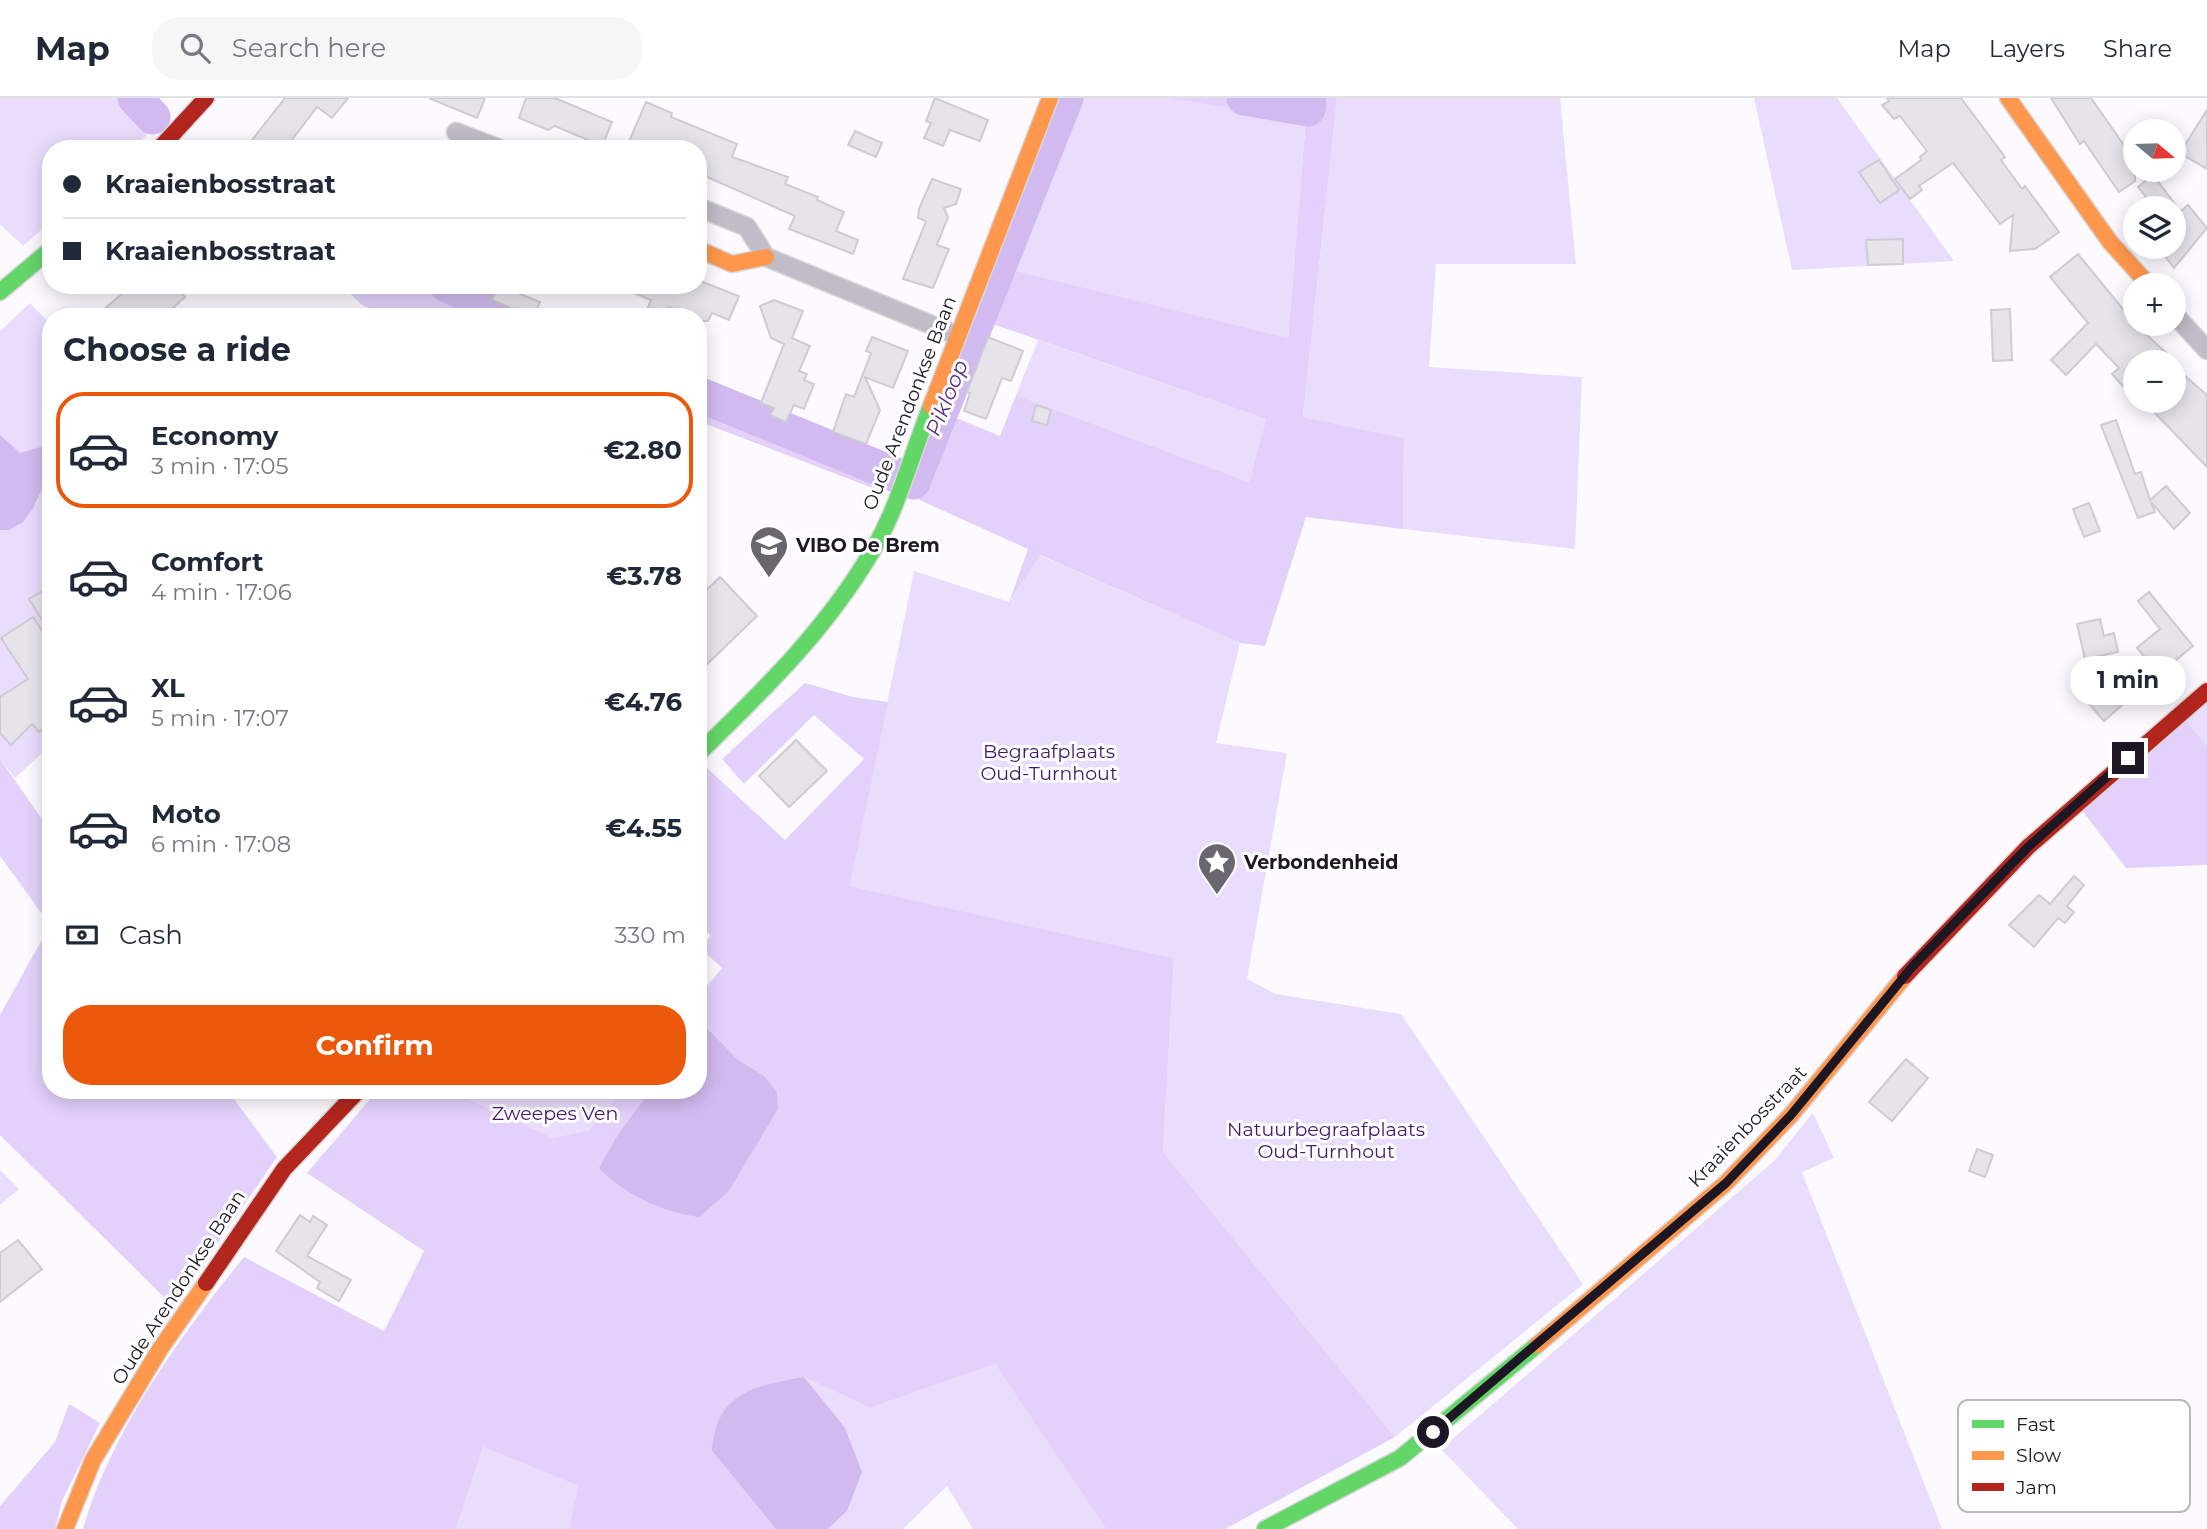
<!DOCTYPE html>
<meta charset="utf-8">
<style>
body{margin:0;font-family:Montserrat,sans-serif;background:#f6f6f7;color:#1f2937;height:100vh;display:flex;flex-direction:column;font-size:26px;white-space:nowrap}
*{box-sizing:border-box;margin:0}
p{font-size:23px;color:#747a83}
.icon{flex:none;width:38px;height:38px;fill:none;stroke:currentColor;stroke-width:2;stroke-linecap:round;stroke-linejoin:round}
.map{position:relative;flex:1;overflow:hidden}
.details{position:absolute;left:42px;top:210px;width:665px;height:791px;display:flex;flex-direction:column;background:#fff;border-radius:28px;box-shadow:0 4px 18px #0003}
.details>*{flex:none}
.top-card{position:absolute;left:42px;top:42px;width:665px;height:154px;border-radius:28px;box-shadow:0 4px 18px #0003;display:grid;align-content:center;height:154px;padding:0 21px;background:#fff}
.needle{width:46px;rotate:109deg}
.tools{position:absolute;left:2123px;top:21px;display:grid;gap:14px}
.tools a{display:grid;place-items:center;width:63px;height:63px;border-radius:50%;background:#fff;box-shadow:0 4px 18px #0003;font-size:35px}
.end{position:absolute;width:32px;height:32px;margin:-16px;border:9px solid #1c1722;background:#fff;box-shadow:0 0 0 4px #fff}
.from{border-radius:50%}
.bubble{position:absolute;height:49px;border-radius:24px;background:#fff;box-shadow:0 4px 18px #0003;font-size:23px;font-weight:700;line-height:49px;text-align:center}
.top-card b{display:flex;align-items:center;gap:24px;height:66px;font-size:26px}
.top-card b+b{border-top:2px solid #e0e1e3}
.top-card i{width:18px;height:18px;background:#1f2937}
ul{padding:0;list-style:none}
li{display:flex;align-items:center;gap:21px;height:116px;margin:0 14px 10px;padding:0 7px;border:4px solid transparent;border-radius:28px}
li div{flex:1}
li b{display:block;font-size:26px}
li em{font-style:normal;font-weight:700}
li.selected{border-color:#ea580c}
li>.icon{width:63px;height:63px;stroke-width:1.5}
h2{padding:0 21px;font-size:32px;line-height:84px}
.pay{display:flex;align-items:center;gap:18px;height:77px;padding:0 21px;font-size:26px}
.pay p{margin-inline-start:auto}
.cta{display:flex;gap:14px;margin-top:auto;padding:14px 21px}
.cta a{flex:1;height:80px;border-radius:28px;background:#ea580c;color:#fff;font-size:28px;font-weight:700;line-height:80px;text-align:center}
header{display:flex;align-items:center;gap:42px;box-sizing:border-box;height:98px;padding:0 35px;background:#fff;border-bottom:2px solid #e0e1e3}
header strong{font-size:33px}
nav{display:flex;gap:38px;margin-inline-start:auto;font-size:24px}
.search{width:490px;height:63px;background:#f6f6f7;display:flex;align-items:center;gap:18px;box-sizing:border-box;padding:0 24px;border-radius:28px;color:#747a83;font-size:26px}
.map>svg:first-child{display:block}
</style>
<header>
<strong>Map</strong>
<div class="search"><svg class="icon" aria-label="search" viewBox="0 0 24 24"><circle cx="10" cy="10" r="6"/><path d="M15 15l6 6"/></svg>Search here</div>
<nav><a>Map</a><a>Layers</a><a>Share</a></nav>
</header>
<div class="map">
<svg width="2207" height="1431" viewBox="0 0 2207 1431">
<rect width="100%" height="100%" fill="#fcfafe"/>
<g fill="#eadcfd">
<polygon points="0,0 130,0 157,28 131,51 51,51 51,123 23,148 0,126"/>
<polygon points="1074,0 1166,0 1306,20 1288,240 1005,170"/>
<polygon points="1337,0 1560,0 1576,166 1436,166 1429,269 1582,279 1575,451 1403,431 1404,340 1303,319"/>
<polygon points="1754,0 1837,0 1954,163 1792,172"/>
<polygon points="30,205 51,227 51,647 15,680 0,661 0,233"/>
<polygon points="1038,242 1266,321 1249,384 1016,297"/>
<polygon points="1039,457 1240,545 1216,645 1287,655 1247,881 1276,896 1401,916 1583,1186 1395,1339 1163,1054 1174,860 850,788 914,473 1009,504"/>
<polygon points="2207,605 2207,648 2184,620"/>
<polygon points="449,992 622,992 589,1032 553,1040"/>
<polygon points="1813,1015 1834,1060 1802,1074 1942,1431 1518,1431 1441,1351 1774,1063"/>
<polygon points="0,1072 19,1091 0,1107"/>
<polygon points="995,1266 1106,1431 973,1431 947,1388 903,1431 828,1431 847,1413 804,1279 870,1310"/>
<polygon points="483,1349 578,1388 569,1431 456,1431"/>
</g>
<g fill="#e3d1fc">
<polygon points="1166,0 1337,0 1303,319 1404,340 1403,431 1306,419 1265,548 1240,545 1040,457 1009,504 1028,451 913,399 944,315 1000,338 1016,297 1249,384 1266,321 984,223 1005,170 1288,240 1306,21"/>
<polygon points="341,187 451,187 520,219 389,219 362,207"/>
<polygon points="698,296 891,375 883,394 698,323"/>
<path d="M805,585L853,599L888,604L850,788L1174,860L1163,1054L1395,1339L1225,1431H1106L995,1266L870,1310L804,1279L712,1353L776,1431H569L578,1388L483,1349L456,1431H83C109,1337 182,1235 244,1159L384,1233L424,1153L307,1075L378,992H449L553,1040L589,1032L622,992H651L618,1036L600,1070L763,977L737,961L706,929L698,933V899L722,870L700,850L711,838L698,824V679L707,670L785,742L864,661L814,617L744,686L722,661Z"/>
<polygon points="2184,620 2207,648 2207,767 2126,770 2081,711"/>
<polygon points="0,661 51,734 51,992 227,992 277,1059 174,1209 0,1037 0,917 50,827 0,758"/>
<polygon points="69,1306 100,1325 62,1403 55,1431 0,1431 0,1408 55,1344"/>
</g>
<g fill="#d1baef">
<polygon points="51,333 51,372 32,412 23,424 9,432 0,432 0,337 20,355 44,348"/>
<path d="M706,929L737,961L763,977L777,994L778,1011L728,1094L699,1119C665,1115 623,1096 599,1070L618,1036L651,992H698V933Z"/>
<path d="M804,1279L845,1330L862,1374L847,1413L828,1431H776L712,1353C716,1294 754,1288 804,1279Z"/>
</g>
<g fill="none" stroke-linecap="round" stroke-linejoin="round">
<g stroke="#d1baef" stroke-width="35">
<polyline points="135,0 153,19"/>
<polyline points="1244,0 1308,11 1309,0"/>
<polyline points="447,187 517,219"/>
<polyline points="698,296 913,384 1066,0"/>
</g>
</g>
<g fill="#e6e3eb" stroke="#cecbd3" stroke-width="2">
<polygon points="285,0 348,0 332,20 317,9 285,51 245,51"/>
<polygon points="429,0 485,0 477,20"/>
<polygon points="526,0 555,0 612,24 602,48 555,28 548,32 519,20"/>
<polygon points="935,0 988,22 980,43 950,32 943,48 924,40 931,25 926,23"/>
<polygon points="1887,0 1961,0 2005,59 2001,62 2022,91 2025,88 2059,134 2035,151 2010,153 2013,117 2000,126 1953,65 1919,88 1922,92 1910,101 1895,81 1921,62 1920,59 1927,53 1900,18 1894,21 1882,7 1889,3"/>
<polygon points="2051,0 2091,0 2135,63 2135,83 2119,94 2084,43 2080,46"/>
<polygon points="646,4 672,15 671,19 737,46 732,59 788,79 785,86 818,99 817,102 844,114 836,133 858,142 853,156 789,131 795,118 698,75 698,51 641,51 628,46"/>
<polygon points="2207,12 2207,71 2180,55"/>
<polygon points="855,33 882,45 876,59 848,47"/>
<polygon points="1879,62 1899,92 1880,105 1859,74"/>
<polygon points="2153,77 2178,110 2132,110 2146,99 2138,89"/>
<polygon points="932,81 961,91 956,106 944,110 948,119 937,147 949,151 933,190 903,181 926,123 918,120 919,111"/>
<polygon points="2188,107 2207,130 2174,170 2158,149 2174,149 2174,119"/>
<polygon points="1903,141 1903,166 1868,167 1866,142"/>
<polygon points="2078,156 2135,226 2176,264 2135,264 2135,287 2130,282 2123,288 2112,276 2119,270 2096,246 2066,277 2051,262 2088,225 2050,179"/>
<polygon points="700,183 739,198 729,222 712,215 708,223 703,223 669,209 665,219 644,219 651,202 617,188 698,187"/>
<polygon points="132,187 175,187 185,199 163,219 95,219"/>
<polygon points="498,187 540,204 534,219 492,202"/>
<polygon points="774,202 803,213 792,240 810,248 799,273 807,276 804,282 814,286 804,311 794,307 786,324 770,317 774,310 761,305 784,246 771,240 760,208"/>
<polygon points="2010,211 2012,262 1993,263 1991,212"/>
<polygon points="872,239 908,253 893,290 865,279 880,312 866,346 833,334 846,296 854,299 871,255 866,253"/>
<polygon points="988,239 1023,253 1011,283 1002,280 986,321 964,313 970,295 967,294"/>
<polygon points="2184,277 2207,297 2207,369 2150,310 2174,303 2174,294 2185,284"/>
<polygon points="1036,307 1051,312 1047,327 1032,323"/>
<polygon points="2116,322 2135,376 2141,374 2150,402 2166,388 2190,415 2174,431 2151,404 2155,414 2138,420 2101,327"/>
<polygon points="2089,405 2100,433 2084,439 2073,411"/>
<polygon points="720,479 757,518 698,575 698,500"/>
<polygon points="51,488 51,536 29,501"/>
<polygon points="2149,494 2193,548 2159,576 2137,550 2160,531 2138,503"/>
<polygon points="33,519 51,546 51,624 39,634 32,626 11,647 0,635 0,599 28,581 1,540"/>
<polygon points="2100,521 2104,538 2114,535 2118,554 2085,561 2077,526"/>
<polygon points="2103,573 2128,602 2104,623 2084,600 2094,593 2088,585"/>
<polygon points="796,642 827,673 789,709 759,678"/>
<polygon points="2074,778 2084,787 2067,808 2074,814 2065,825 2058,820 2034,849 2009,827 2039,797 2050,806"/>
<polygon points="1906,961 1928,980 1892,1023 1869,1004"/>
<polygon points="1977,1051 1993,1057 1985,1079 1969,1073"/>
<polygon points="300,1117 310,1124 313,1118 327,1127 307,1158 351,1182 339,1203 317,1190 320,1184 276,1153"/>
<polygon points="18,1142 42,1171 0,1204 0,1155"/>
</g>
<g fill="none" stroke-linecap="round" stroke-linejoin="round">
<defs>
<g id="street">
<polyline points="456,34 500,51"/>
<polyline points="698,109 747,129 766,159 956,237"/>
<polyline points="2174,216 2207,252"/>
</g>
<g id="fast">
<polyline points="0,194 51,151"/>
<path d="M698,656C766,590 831,527 878,443C899,405 914,350 931,308"/>
<polyline points="1265,1431 1400,1360 1537,1247"/>
</g>
<g id="slow">
<polyline points="2008,0 2110,144 2149,187"/>
<polyline points="698,151 732,166 766,159"/>
<polyline points="931,308 1050,0"/>
<polyline points="1537,1247 1726,1085 1791,1017 1905,878"/>
<polyline points="65,1431 93,1362 160,1251 206,1185"/>
</g>
<g id="jam">
<polyline points="159,51 206,0"/>
<polyline points="1905,878 2028,749 2207,593"/>
<polyline points="206,1185 284,1071 359,992"/>
</g>
</defs>
<use href="#street" stroke="#d8d7da" stroke-width="21"/>
<use href="#fast" stroke="#d8d7da" stroke-width="19"/>
<use href="#slow" stroke="#d8d7da" stroke-width="19"/>
<use href="#jam" stroke="#d8d7da" stroke-width="19"/>
<use href="#street" stroke="#c1bdc8" stroke-width="18"/>
<use href="#fast" stroke="#63d668" stroke-width="16"/>
<use href="#slow" stroke="#ff974d" stroke-width="16"/>
<use href="#jam" stroke="#b3261e" stroke-width="16"/>
</g>
<g fill="none" stroke-linecap="round" stroke-linejoin="round">
<polyline stroke="#1c1722" stroke-width="9" points="1433,1334 1726,1085 1791,1017 1912,869 2028,749 2128,660"/>
</g>
<defs>
<symbol id="school-pin" viewBox="-11 -11 22 30"><path d="M0 17L-7.5 6A9.5 9.5 0 1 1 7.5 6Z" fill="#6a666f" stroke="#fff"/><path d="M0-5L7-2L0 1L-7-2ZM-4 1L0 2.5L4 1V4Q0 6-4 4Z" fill="#fff"/></symbol>
<symbol id="sight-pin" viewBox="-11 -11 22 30"><path d="M0 17L-7.5 6A9.5 9.5 0 1 1 7.5 6Z" fill="#6a666f" stroke="#fff"/><path d="M0-6L1.8-2.2L6-1.7L2.9 1.2L3.7 5.4L0 3.3L-3.7 5.4L-2.9 1.2L-6-1.7L-1.8-2.2Z" fill="#fff"/></symbol>
</defs>
<g fill-rule="evenodd">
<use href="#school-pin" x="747" y="425" width="44" height="60"/>
<use href="#sight-pin" x="1195" y="742" width="44" height="60"/>
</g>
<g text-anchor="middle" stroke-width="6" stroke-linejoin="round" paint-order="stroke">
<g font-size="19" fill="#1c1722" stroke="#fff">
<text transform="translate(909 305) rotate(-69)" y="7">Oude Arendonkse Baan</text>
<text transform="translate(1747 1028) rotate(-46)" y="7">Kraaienbosstraat</text>
<text transform="translate(178 1189) rotate(-57)" y="7">Oude Arendonkse Baan</text>
</g>
<g font-size="19" font-weight="bold" fill="#1c1722" stroke="#fff" text-anchor="start">
<text x="796" y="454">VIBO De Brem</text>
<text x="1244" y="771">Verbondenheid</text>
</g>
<g font-size="19" fill="#45186d" stroke="#fff">
<text x="1049" y="660">Begraafplaats<tspan x="1049" dy="22">Oud-Turnhout</tspan></text>
<text x="555" y="1022">Zweepes Ven</text>
<text x="1326" y="1038">Natuurbegraafplaats<tspan x="1326" dy="22">Oud-Turnhout</tspan></text>
</g>
<g font-size="21" font-style="italic" fill="#562d82" stroke="#fff">
<text transform="translate(947 300) rotate(-68)" y="7">Pikloop</text>
</g>
</g>
<rect x="1958" y="1302" width="232" height="112" rx="10" fill="#fff" stroke="#bbb9bd" stroke-width="2"/>
<rect x="1972" y="1322" width="32" height="8" fill="#63d668"/>
<rect x="1972" y="1353" width="32" height="9" fill="#ff974d"/>
<rect x="1972" y="1385" width="32" height="8" fill="#b3261e"/>
<g font-size="19" fill="#1c1722">
<text x="2016" y="1333">Fast</text>
<text x="2016" y="1364">Slow</text>
<text x="2016" y="1396">Jam</text>
</g>
</svg>
<div class="tools">
<a><svg class="needle" viewBox="-14 -14 28 28"><path d="M0-13l5 13h-10z" fill="#e53935"/><path d="M0 13l5-13h-10z" fill="#747a83"/></svg></a>
<a><svg class="icon" aria-label="layers" viewBox="0 0 24 24"><path d="M12 4l9 5-9 5-9-5zM3 14l9 5 9-5"/></svg></a>
<a>+</a>
<a>−</a>
</div>
<i class="end from" style="left:1433px;top:1334px"></i>
<i class="end" style="left:2128px;top:660px"></i>
<div class="bubble" style="left:2070px;top:558px;width:116px">1 min</div>
<div class="top-card">
<b><i class="from"></i>Kraaienbosstraat</b>
<b><i></i>Kraaienbosstraat</b>
</div>
<section class="details">
<h2>Choose a ride</h2>
<ul>
<li class="selected"><svg class="icon" aria-label="car" viewBox="0 0 24 24"><path d="M5 17H2v-5l4-1 3-4h7l3 4 3 1v5h-3M9 17h6M6 11h13"/><circle cx="7" cy="17" r="2"/><circle cx="17" cy="17" r="2"/></svg><div><b>Economy</b><p>3 min · 17:05</p></div><em>€2.80</em></li>
<li><svg class="icon" aria-label="car" viewBox="0 0 24 24"><path d="M5 17H2v-5l4-1 3-4h7l3 4 3 1v5h-3M9 17h6M6 11h13"/><circle cx="7" cy="17" r="2"/><circle cx="17" cy="17" r="2"/></svg><div><b>Comfort</b><p>4 min · 17:06</p></div><em>€3.78</em></li>
<li><svg class="icon" aria-label="car" viewBox="0 0 24 24"><path d="M5 17H2v-5l4-1 3-4h7l3 4 3 1v5h-3M9 17h6M6 11h13"/><circle cx="7" cy="17" r="2"/><circle cx="17" cy="17" r="2"/></svg><div><b>XL</b><p>5 min · 17:07</p></div><em>€4.76</em></li>
<li><svg class="icon" aria-label="car" viewBox="0 0 24 24"><path d="M5 17H2v-5l4-1 3-4h7l3 4 3 1v5h-3M9 17h6M6 11h13"/><circle cx="7" cy="17" r="2"/><circle cx="17" cy="17" r="2"/></svg><div><b>Moto</b><p>6 min · 17:08</p></div><em>€4.55</em></li>
</ul>
<div class="pay"><svg class="icon" aria-label="cash" viewBox="0 0 24 24"><path d="M3 7h18v10H3z"/><circle cx="12" cy="12" r="2"/></svg>Cash<p>330 m</p></div>
<div class="cta"><a>Confirm</a></div>
</section>
</div>
